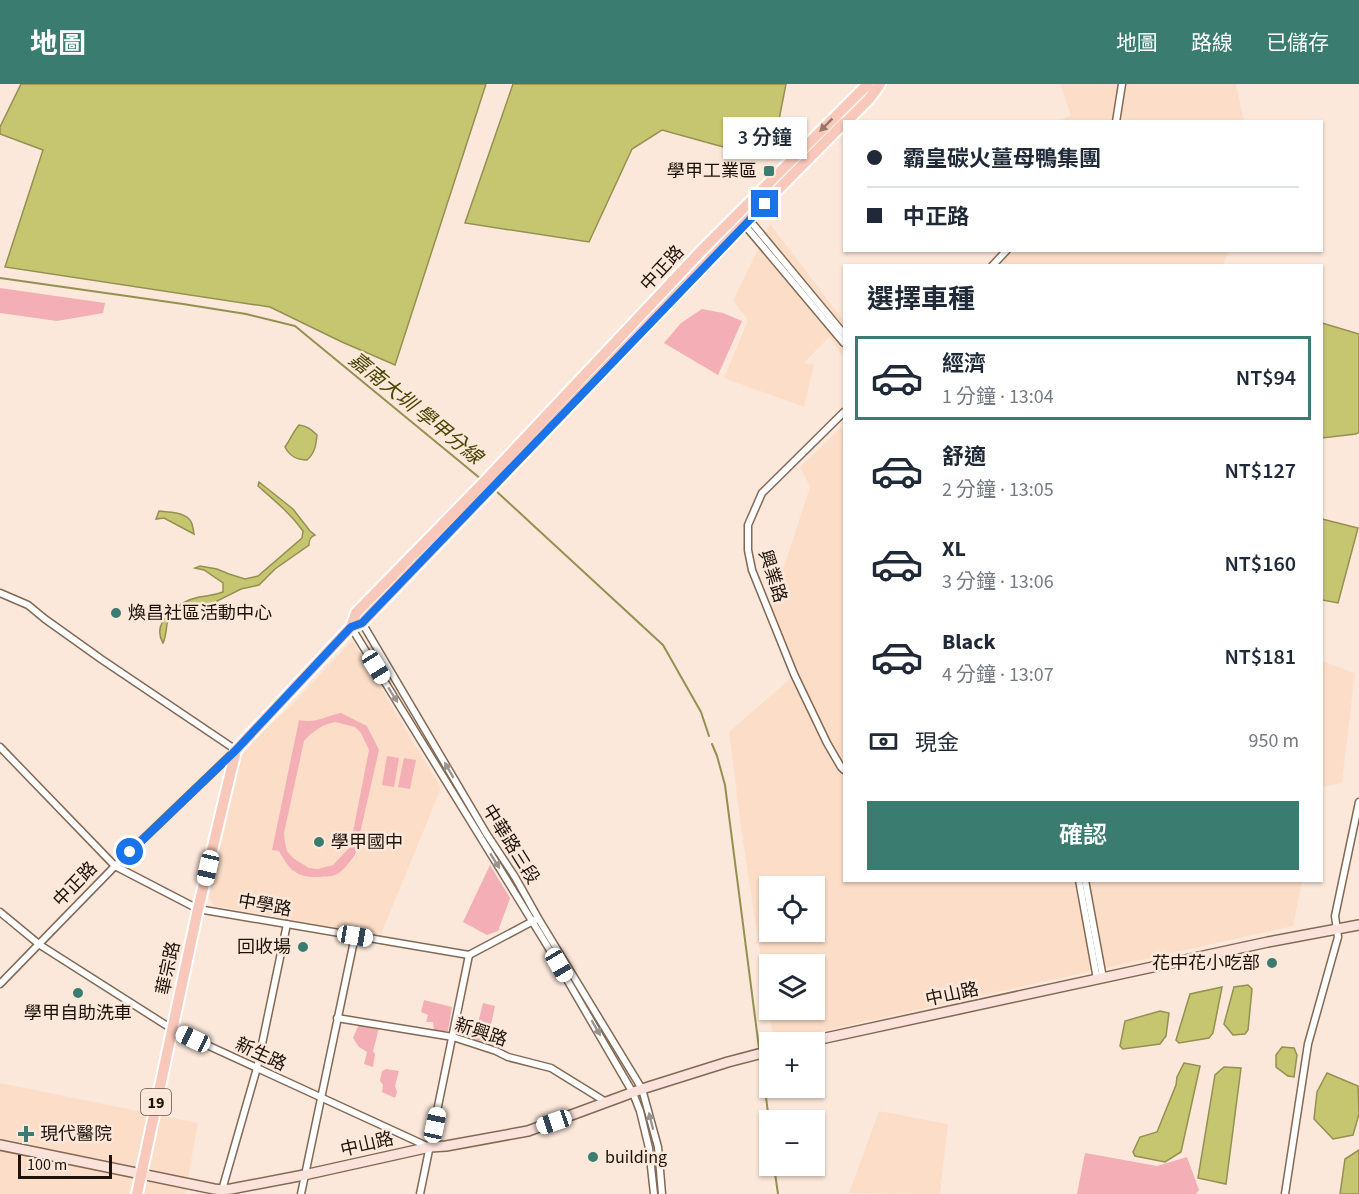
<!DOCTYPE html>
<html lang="zh-TW">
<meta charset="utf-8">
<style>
body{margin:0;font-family:"Source Sans 3","Noto Sans TC",sans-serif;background:#f2f2f3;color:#1f2937;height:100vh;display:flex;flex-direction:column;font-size:22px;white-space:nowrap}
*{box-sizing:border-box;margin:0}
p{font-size:20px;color:#747a83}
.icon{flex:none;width:33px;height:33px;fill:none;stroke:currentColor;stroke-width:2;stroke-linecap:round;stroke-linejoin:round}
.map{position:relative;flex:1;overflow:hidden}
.drawer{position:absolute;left:843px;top:180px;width:480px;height:618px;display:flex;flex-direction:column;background:#fff;border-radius:0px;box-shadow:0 2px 4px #0004}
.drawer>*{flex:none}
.guide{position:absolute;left:843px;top:36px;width:480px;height:132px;border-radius:0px;box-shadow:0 2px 4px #0004;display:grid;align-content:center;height:132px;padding:0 24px;background:#fff}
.tools{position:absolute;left:759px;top:792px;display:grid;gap:12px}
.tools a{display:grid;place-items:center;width:66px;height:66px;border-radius:0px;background:#fff;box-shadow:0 2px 4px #0004;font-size:30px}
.scale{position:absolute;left:18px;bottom:15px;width:94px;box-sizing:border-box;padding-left:6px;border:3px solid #1c120a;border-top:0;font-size:16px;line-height:21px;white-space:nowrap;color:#1c120a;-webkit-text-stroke:4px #fbe8da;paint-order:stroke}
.end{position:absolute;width:27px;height:27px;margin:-14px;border:8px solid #1a73e8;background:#fff;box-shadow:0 0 0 3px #fff}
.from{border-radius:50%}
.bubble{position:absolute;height:42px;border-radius:0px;background:#fff;box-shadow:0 2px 4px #0004;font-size:20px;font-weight:600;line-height:42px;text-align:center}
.car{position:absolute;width:18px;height:36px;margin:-18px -9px;border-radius:8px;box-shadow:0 0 4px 2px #0007;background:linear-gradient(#fff 24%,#345 0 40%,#fff 0 76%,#345 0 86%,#fff 0)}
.guide b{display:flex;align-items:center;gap:21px;height:57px;font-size:22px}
.guide b+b{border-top:2px solid #e0e1e3}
.guide i{width:15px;height:15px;background:#1f2937}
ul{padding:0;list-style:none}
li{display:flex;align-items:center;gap:18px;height:84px;margin:0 12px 9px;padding:0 12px;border:3px solid transparent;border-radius:0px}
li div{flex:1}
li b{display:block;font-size:22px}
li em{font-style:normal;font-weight:600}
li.active{border-color:#3a7d70}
li>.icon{width:54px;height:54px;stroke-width:1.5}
h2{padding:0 24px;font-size:27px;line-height:72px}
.pay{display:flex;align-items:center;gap:15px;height:66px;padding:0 24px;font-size:22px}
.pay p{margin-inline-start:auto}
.button{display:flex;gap:12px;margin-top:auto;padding:12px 24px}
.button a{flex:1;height:69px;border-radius:0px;background:#3a7d70;color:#fff;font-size:24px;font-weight:600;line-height:69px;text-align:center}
header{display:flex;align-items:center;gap:36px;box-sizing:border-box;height:84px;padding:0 30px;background:#3a7d70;color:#fff}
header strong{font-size:28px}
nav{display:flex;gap:33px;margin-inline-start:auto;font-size:21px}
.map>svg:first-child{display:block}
</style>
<header>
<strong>地圖</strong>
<nav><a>地圖</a><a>路線</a><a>已儲存</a></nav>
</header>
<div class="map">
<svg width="1359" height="1110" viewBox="0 0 1359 1110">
<rect width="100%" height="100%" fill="#fbe8da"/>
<g fill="#fcdec8" fill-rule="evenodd">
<polygon points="1060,0 1236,0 1244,37 1056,38 1071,31"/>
<polygon points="770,140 844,237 844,274 829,253 804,279 814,280 804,323 724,294 748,236 733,217"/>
<polygon points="1013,167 1013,166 1229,167 1223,181 998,181"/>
<path d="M844,341V796L1302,797L1293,842L774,958L742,751L729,648L791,594L770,525L810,403L800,383ZM770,802H814V848H770ZM770,880H814V926H770Z"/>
<polygon points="352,556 441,704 380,853 213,821 209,813 238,670 291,622"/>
<polygon points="1322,577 1355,589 1342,699 1322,703"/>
<polygon points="0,999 198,1039 185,1110 0,1110"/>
<polygon points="879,1027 948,1040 940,1110 849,1109"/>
</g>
<g fill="#f3afb5" fill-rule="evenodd">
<polygon points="0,204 105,219 103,229 57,237 0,229"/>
<polygon points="702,225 723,229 742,237 718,291 664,259 681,239"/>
<path d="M341,629L367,642L379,666L355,771C350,777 343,788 335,791C331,793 324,792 320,793C297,794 290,787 279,767L272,766L299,636C314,640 326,632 341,629ZM335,638L355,643L361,649L369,666L350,763L333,781L318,785L309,784L293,774L287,767L285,759L284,749L304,657C313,647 321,641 335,638Z"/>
<polygon points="387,672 399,674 394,703 382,701"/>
<polygon points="404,674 416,676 410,705 398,703"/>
<polygon points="490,781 510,814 498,847 487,851 463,838"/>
<polygon points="424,916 452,923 448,947 434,947 433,938 426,938 428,931 421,928"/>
<polygon points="483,919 495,922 487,959 474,955"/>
<polygon points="359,940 379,944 373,967 375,970 373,983 364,980 367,968 359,963 353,954"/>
<polygon points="386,985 399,987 395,1002 397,1008 395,1014 382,1008 383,1001 380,997 382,987"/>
<polygon points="1085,1069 1157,1082 1187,1073 1199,1106 1196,1110 1077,1110"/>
</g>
<g fill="#c7c670" stroke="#949051" stroke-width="1.5">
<polygon points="21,0 486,0 395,281 342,258 270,223 5,183 43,66 0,50 0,43"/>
<polygon points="513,0 786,0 777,46 727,64 662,46 632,65 589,158 465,139"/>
<polygon points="1322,239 1359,250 1359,348 1356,350 1322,354"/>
<path d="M299,341C307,342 311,345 317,351C316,361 315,369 307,376C297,376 290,373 285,363C290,356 293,348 299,341Z"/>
<path d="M259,398L293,425L310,447L315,451C310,453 309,456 309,461L275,485L259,501L241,505L217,517L211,525L197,519C185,523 170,526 167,540C166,547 166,553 163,559C150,537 180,517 199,513C209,511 213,512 223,508V499L204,486L195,484L200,482L217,485L229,490L245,495L258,492L302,454L303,447C290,429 274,416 258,402Z"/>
<path d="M159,427C168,428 182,428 189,435C193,438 193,445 194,450L164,434L156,435Z"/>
<polygon points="1322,435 1358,444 1338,519 1322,516"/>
<polygon points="1248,901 1252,905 1248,946 1245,950 1233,951 1224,940 1234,903"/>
<polygon points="1222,903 1213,949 1209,954 1179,959 1176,956 1190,910"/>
<polygon points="1160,927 1169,929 1166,952 1160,960 1123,965 1120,962 1125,937"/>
<polygon points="1282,963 1294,964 1297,971 1294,993 1288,992 1276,983 1276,971"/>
<polygon points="1184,979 1200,982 1181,1068 1165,1078 1135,1072 1133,1068 1140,1053 1157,1048 1176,1001 1177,993"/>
<polygon points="1224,983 1241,984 1226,1100 1198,1094 1215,991"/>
<polygon points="1327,989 1358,1002 1359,1030 1353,1051 1333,1055 1314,1035 1317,1008"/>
<polygon points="1359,1066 1359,1110 1340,1110 1345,1075"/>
</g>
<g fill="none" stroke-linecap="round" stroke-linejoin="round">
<g stroke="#949051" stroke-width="2">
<polyline points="0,194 183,220 246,230 295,242 481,395"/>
<polyline points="495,406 663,561 701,628 709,652"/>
<polyline points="712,660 717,672 725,701 759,964"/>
<polyline points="761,975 770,1044"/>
<polyline points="774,1082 778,1110"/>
</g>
<defs>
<g id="minor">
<polyline points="1116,38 1122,0"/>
<polyline points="747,133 844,250"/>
<polyline points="743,139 844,259"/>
<polyline points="992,182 1007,166"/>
<polyline points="844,328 762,409 748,441 748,466 752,486 794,590 827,659 841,683 844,686"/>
<polyline points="0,509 28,521 45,535 101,575 236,666 115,782 0,900"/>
<polyline points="361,537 486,749 515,793 538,834 642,1005 658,1063 662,1110"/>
<polyline points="351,543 548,863 633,1009 640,1027 649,1064 654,1110"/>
<polyline points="0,663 115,782 198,825 469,871 535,836"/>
<polyline points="1079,796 1097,895"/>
<polyline points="1085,796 1103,894"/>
<polyline points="0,828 40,861 172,945 429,1063"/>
<polyline points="337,934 453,953 496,967 508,973 551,984 606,1018"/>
<polyline points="222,1106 257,984 287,840"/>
<polyline points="301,1110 355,852"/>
<polyline points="420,1110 469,871"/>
<polyline points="1285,1110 1308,960 1338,853 1335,832 1359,718"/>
</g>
<g id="secondary">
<polyline points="807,958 1268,858 1359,841"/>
<polyline points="0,1061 214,1105 222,1106 231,1105 304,1091 430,1063 446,1062 528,1047 642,1005 728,978 770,967"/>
</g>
<g id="primary">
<polyline points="846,38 869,15 880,0"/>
<polyline points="351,543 362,539 744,140 844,39"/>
<polyline points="137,1110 198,825 236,666 351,543 356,529 486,396 702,166 868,0"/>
</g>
</defs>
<use href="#minor" stroke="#836954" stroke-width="9"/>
<use href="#secondary" stroke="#836954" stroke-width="12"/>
<use href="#primary" stroke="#fff" stroke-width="14"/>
<use href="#minor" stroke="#fff" stroke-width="6"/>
<use href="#secondary" stroke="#fbe3dc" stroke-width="9"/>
<use href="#primary" stroke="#f8c8ba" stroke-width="10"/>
</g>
<defs><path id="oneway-solid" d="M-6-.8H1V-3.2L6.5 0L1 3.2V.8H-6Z" transform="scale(1.5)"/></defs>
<use fill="#95766b" href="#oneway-solid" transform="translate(826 41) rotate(135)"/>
<g fill="#999491">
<use href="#oneway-solid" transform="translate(393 611) rotate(58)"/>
<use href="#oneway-solid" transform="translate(449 686) rotate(-120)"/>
<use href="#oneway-solid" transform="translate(495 777) rotate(58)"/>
<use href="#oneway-solid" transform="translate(596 944) rotate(60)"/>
<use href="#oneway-solid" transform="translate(651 1037) rotate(-104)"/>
</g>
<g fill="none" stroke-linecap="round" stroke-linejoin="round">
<polyline stroke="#1a73e8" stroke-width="8" points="130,768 236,666 351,543 362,539 765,120"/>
</g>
<g fill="#3a7d70" stroke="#fbe8da" stroke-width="2">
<rect x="763" y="81" width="12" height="12" rx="3"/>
<circle cx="116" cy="529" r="6"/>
<circle cx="319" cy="758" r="6"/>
<circle cx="303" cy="863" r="6"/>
<circle cx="1272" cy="879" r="6"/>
<circle cx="78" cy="909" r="6"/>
<path d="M23 1041h6v6h6v6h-6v6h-6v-6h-6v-6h6z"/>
<circle cx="593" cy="1073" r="6"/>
</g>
<g text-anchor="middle" stroke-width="5" stroke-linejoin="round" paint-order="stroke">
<rect fill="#fbe8da" stroke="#5f5248" stroke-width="1.5" x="141" y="1005" width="30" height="26" rx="4.5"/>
<g font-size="16" font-weight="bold" fill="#1c120a">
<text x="156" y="1024">19</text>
</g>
<g font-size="18" fill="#1c120a" stroke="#fbe8da" text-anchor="start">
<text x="757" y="93" text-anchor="end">學甲工業區</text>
<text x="128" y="535">煥昌社區活動中心</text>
<text x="331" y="764">學甲國中</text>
<text x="291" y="869" text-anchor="end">回收場</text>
<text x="1260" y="885" text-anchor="end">花中花小吃部</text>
<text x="78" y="935" text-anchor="middle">學甲自助洗車</text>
<text x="40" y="1056">現代醫院</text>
<text x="605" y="1079">building</text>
</g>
<g font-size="18" fill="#1c120a" stroke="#fbe8da">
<text transform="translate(662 184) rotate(-47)" y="6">中正路</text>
<text transform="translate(773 492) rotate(72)" y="6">興業路</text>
<text transform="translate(511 760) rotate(58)" y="6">中華路三段</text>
<text transform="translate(75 800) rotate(-46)" y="6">中正路</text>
<text transform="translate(265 821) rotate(10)" y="6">中學路</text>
<text transform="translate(168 884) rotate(-78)" y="6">華宗路</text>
<text transform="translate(952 910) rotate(-12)" y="6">中山路</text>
<text transform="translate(481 948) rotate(18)" y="6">新興路</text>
<text transform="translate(261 970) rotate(25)" y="6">新生路</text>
<text transform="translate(367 1060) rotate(-13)" y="6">中山路</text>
</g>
<g font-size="20" font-style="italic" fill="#474500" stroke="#fbe8da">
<text transform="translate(416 324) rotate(39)" y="7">嘉南大圳 學甲分線</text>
</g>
</g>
</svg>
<div class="tools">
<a><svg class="icon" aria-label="locate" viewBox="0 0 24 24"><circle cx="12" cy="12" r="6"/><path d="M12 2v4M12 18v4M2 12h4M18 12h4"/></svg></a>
<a><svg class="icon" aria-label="layers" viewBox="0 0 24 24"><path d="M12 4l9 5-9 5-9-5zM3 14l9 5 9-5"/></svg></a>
<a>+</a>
<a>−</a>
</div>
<div class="scale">100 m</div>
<i class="end from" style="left:130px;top:768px"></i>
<i class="end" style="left:765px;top:120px"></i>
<div class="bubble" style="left:723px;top:33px;width:84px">3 分鐘</div>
<i class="car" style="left:376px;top:583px;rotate:148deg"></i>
<i class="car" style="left:208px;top:784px;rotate:193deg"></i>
<i class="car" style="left:355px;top:852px;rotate:100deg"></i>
<i class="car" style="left:559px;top:881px;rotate:150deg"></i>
<i class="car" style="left:193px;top:955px;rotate:295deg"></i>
<i class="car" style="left:554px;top:1038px;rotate:251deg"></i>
<i class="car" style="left:435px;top:1041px;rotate:12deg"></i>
<div class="guide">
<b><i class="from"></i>霸皇碳火薑母鴨集團</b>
<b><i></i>中正路</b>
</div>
<section class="drawer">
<h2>選擇車種</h2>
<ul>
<li class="active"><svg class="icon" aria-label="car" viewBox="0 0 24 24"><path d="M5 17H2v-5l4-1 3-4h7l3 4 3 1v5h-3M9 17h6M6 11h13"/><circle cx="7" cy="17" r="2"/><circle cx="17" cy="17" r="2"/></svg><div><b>經濟</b><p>1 分鐘 · 13:04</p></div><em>NT$94</em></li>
<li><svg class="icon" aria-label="car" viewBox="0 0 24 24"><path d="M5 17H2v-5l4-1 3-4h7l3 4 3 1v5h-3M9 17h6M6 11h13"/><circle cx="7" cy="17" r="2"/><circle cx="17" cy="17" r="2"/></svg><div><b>舒適</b><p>2 分鐘 · 13:05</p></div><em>NT$127</em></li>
<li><svg class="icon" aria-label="car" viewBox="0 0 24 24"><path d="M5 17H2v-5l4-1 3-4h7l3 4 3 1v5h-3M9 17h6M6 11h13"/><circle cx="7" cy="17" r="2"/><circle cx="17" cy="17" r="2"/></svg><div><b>XL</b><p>3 分鐘 · 13:06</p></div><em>NT$160</em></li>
<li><svg class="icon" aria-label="car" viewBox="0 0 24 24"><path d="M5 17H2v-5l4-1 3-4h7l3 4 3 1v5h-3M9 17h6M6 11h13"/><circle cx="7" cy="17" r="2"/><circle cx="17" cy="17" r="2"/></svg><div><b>Black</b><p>4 分鐘 · 13:07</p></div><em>NT$181</em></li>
</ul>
<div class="pay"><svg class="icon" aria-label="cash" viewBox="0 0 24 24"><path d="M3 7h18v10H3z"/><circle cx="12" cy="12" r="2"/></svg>現金<p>950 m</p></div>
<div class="button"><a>確認</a></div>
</section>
</div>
